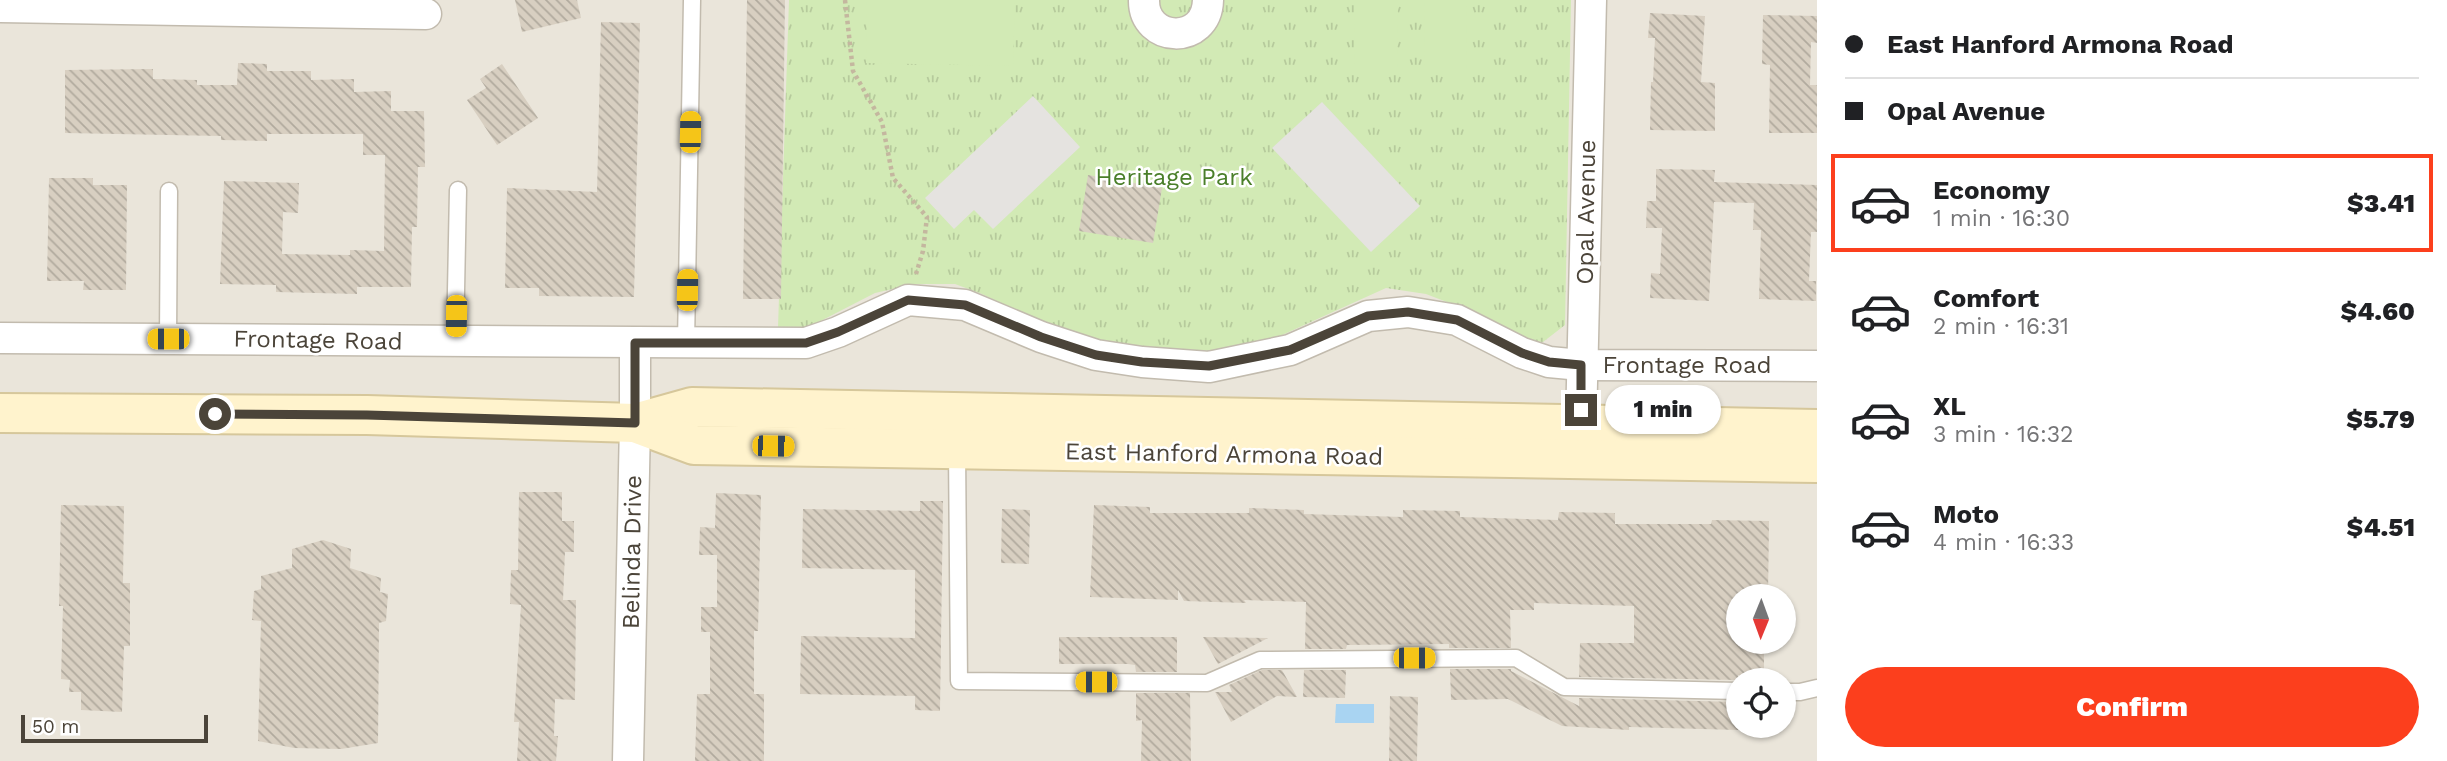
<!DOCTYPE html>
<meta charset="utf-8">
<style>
body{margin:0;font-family:"Work Sans",sans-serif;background:#f6f6f6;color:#202124;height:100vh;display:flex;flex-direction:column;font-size:26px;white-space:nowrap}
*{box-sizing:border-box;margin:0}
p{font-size:23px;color:#757577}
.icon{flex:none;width:38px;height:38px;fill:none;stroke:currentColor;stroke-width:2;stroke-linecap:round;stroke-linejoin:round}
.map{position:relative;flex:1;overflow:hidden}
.drawer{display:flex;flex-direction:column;background:#fff;width:630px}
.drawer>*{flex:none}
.hud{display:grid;align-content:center;height:154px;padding:0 28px;background:#fff}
.needle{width:46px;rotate:181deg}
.controls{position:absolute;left:1726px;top:584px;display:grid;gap:14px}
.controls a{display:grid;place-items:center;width:70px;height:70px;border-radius:50%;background:#fff;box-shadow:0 2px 5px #0004;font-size:35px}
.scale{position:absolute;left:21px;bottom:18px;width:187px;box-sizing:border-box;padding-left:7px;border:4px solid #4b4439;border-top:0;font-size:19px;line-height:24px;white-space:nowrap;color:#4b4439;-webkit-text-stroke:5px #fff;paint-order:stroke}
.end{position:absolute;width:32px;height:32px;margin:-16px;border:9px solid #4b4439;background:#fff;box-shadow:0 0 0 4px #fff}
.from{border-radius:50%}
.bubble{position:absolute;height:49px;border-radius:24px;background:#fff;box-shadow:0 2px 5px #0004;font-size:23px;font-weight:800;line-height:49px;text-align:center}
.car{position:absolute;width:21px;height:42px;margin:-21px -10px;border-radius:9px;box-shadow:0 0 5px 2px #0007;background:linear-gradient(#f5c518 24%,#345 0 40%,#f5c518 0 76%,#345 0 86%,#f5c518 0)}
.hud b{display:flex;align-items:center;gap:24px;height:66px;font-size:26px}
.hud b+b{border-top:2px solid #e0e0e0}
.hud i{width:18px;height:18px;background:#202124}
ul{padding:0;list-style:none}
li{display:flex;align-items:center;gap:21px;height:98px;margin:0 14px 10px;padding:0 14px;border:4px solid transparent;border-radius:0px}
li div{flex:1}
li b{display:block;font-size:26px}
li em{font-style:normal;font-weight:800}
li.on{border-color:#fc3f1d}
li>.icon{width:63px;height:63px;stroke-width:1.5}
.cta{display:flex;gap:14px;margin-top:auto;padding:14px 28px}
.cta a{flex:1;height:80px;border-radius:42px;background:#fc3f1d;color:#fff;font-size:28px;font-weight:800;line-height:80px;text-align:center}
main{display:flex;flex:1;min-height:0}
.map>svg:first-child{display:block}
</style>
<main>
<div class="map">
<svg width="1817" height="761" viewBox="0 0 1817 761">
<defs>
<pattern id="park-tufts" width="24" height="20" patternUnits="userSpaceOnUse" patternTransform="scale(1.75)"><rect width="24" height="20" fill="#d2eab5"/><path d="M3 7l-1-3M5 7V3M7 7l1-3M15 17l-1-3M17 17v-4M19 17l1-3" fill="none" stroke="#b6ca9c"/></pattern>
<pattern id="building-back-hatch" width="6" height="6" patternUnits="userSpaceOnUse" patternTransform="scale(1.75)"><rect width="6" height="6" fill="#d8cfc1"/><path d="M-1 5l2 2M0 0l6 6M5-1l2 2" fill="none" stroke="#b1aa9e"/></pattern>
</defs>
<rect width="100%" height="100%" fill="#f6f3ec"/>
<path fill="#eae5da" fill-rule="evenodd" d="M0,0H1817V761H0ZM1738,597H1783V642H1738ZM1738,681H1783V726H1738Z"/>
<polygon fill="url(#park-tufts)" points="789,0 1571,0 1565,325 1543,342 1527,341 1491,319 1426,294 1386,288 1258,346 1183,355 1143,352 1055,329 982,294 955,284 915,284 875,293 807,328 778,327"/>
<g fill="#d2eab5">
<polygon points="867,0 1015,0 1013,66 866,63"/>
<polygon points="1355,0 1398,0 1397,70 1354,70"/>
<polygon points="1425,0 1467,0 1466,71 1424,71"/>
</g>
<g fill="#e5e3e0">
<polygon points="1033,96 1080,147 993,229 974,210 954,229 925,198"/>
<polygon points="1322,102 1420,206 1371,252 1272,148"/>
</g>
<polygon fill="#a9d4f2" points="1336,704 1374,704 1374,723 1335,723"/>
<g fill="url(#building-back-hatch)">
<polygon points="515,0 577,0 581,18 522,32"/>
<polygon points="747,0 785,0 781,299 743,299"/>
<polygon points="1650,13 1705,16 1701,82 1715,83 1715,131 1650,130 1651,82 1653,82 1655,38 1648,38"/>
<polygon points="1763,15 1817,16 1817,43 1811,42 1810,85 1817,85 1817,133 1769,133 1770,65 1762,64"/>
<polygon points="601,22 640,23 634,297 539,296 539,288 505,288 507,188 597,192"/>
<polygon points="238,63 267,64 267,71 311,71 311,80 354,79 354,92 391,91 391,111 424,111 425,167 418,167 417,227 412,227 411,287 357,287 357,294 276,292 276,285 220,284 224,181 299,183 298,213 283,212 282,254 350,255 350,250 384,251 385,155 363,155 363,134 267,134 267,141 221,140 221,136 65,133 65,70 153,69 153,79 197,80 197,85 237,85"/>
<polygon points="502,64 538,118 497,145 467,100 486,88 480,79"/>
<polygon points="1656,169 1715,170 1714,182 1817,185 1817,232 1811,232 1809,281 1816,281 1816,301 1759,299 1761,230 1753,230 1754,203 1714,202 1709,301 1650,298 1651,273 1660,274 1662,228 1646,228 1647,201 1656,201"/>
<polygon points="1088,175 1162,188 1153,243 1079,231"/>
<polygon points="49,178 93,178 93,185 127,185 126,290 83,290 84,281 47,281"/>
<polygon points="519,492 562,492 562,521 574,521 574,552 565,552 563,600 576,600 575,700 555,699 554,736 558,736 556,761 517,761 519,722 514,722 521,605 510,604 511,570 518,570"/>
<polygon points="716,493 761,495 758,631 754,631 754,694 764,694 764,761 695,761 697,694 710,694 710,632 701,632 701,607 717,607 717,555 699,555 700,527 715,528"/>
<polygon points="920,501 943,501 940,711 915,710 915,696 800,694 801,636 915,638 915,570 802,568 803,509 920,511"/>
<polygon points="61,505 124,506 123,583 130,583 130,646 124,646 122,712 81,710 81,692 69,692 70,680 61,679 63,606 59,606"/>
<polygon points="1094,505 1150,507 1150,513 1249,513 1249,508 1304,510 1304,514 1403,517 1403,510 1460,511 1460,517 1558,520 1559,512 1615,513 1615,524 1711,524 1712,520 1769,521 1768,597 1738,597 1738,646 1764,646 1764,675 1738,675 1738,680 1579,677 1580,643 1634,643 1634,606 1534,603 1534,610 1510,610 1511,648 1449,648 1449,644 1347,645 1346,649 1305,649 1306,602 1244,600 1246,603 1184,601 1178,590 1178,600 1090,597"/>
<polygon points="1002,509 1030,510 1029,564 1001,563"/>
<polygon points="323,540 351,549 350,568 381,578 380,592 388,594 386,621 379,623 378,743 341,749 294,748 258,741 261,621 252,620 254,591 261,589 261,576 292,568 292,549"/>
<polygon points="1059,637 1177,637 1177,672 1136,672 1135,665 1128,664 1059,664"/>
<polygon points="1203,637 1268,638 1218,664"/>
<polygon points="1450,669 1511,669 1511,671 1579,706 1579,698 1738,702 1738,730 1629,727 1629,730 1562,726 1508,699 1451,700"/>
<polygon points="1262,670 1282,670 1297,697 1277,696 1231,722 1215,692 1232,692 1229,685"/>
<polygon points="1304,670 1346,670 1345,698 1303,697"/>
<polygon points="1136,693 1190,693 1191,761 1141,761 1142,720 1136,721"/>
<polygon points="1390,696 1418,697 1417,761 1389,761"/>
</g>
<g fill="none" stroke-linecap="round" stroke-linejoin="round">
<defs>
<g id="lane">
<polyline points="168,339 169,191"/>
<polyline points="455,341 458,190"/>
<polyline points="686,343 692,0"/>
<polyline points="957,450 959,681 1207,683 1260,660 1516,658 1564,687 1738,691"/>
<polyline points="1783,692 1800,692 1817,688"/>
</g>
<g id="street">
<path d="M1144,0C1143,43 1207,46 1208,0"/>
<polyline points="0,7 426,14"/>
<polyline points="0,338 806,343 838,332 908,300 965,305 1041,337 1096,355 1142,362 1209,367 1290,350 1368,316 1408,312 1457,320 1522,353 1549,362 1581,365 1817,366"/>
<polyline points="1581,425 1591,0"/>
<polyline points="628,761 635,423 635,343"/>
</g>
<g id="secondary">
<polyline points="0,413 367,415 635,423 692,407 1817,429"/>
<polyline points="635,423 694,445 1817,463"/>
</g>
</defs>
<use href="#lane" stroke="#c2bbae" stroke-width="19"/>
<use href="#street" stroke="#c2bbae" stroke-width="33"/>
<use href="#secondary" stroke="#d6c79b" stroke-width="42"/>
<polyline stroke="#c4b79f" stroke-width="4.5" stroke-dasharray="3.5 3.5" stroke-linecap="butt" points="845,0 853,71 882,122 893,178 927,217 923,251 916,274"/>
<use href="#lane" stroke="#fff" stroke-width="16"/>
<use href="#street" stroke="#fff" stroke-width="30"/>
<use href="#secondary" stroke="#fff3cd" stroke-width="38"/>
</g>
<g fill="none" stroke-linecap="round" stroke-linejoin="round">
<polyline stroke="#4b4439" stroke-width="9" points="215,414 367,415 635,423 635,343 806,343 838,332 908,300 965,305 1041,337 1096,355 1142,362 1209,366 1290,350 1368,316 1408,312 1457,320 1522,353 1549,362 1581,365 1581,410"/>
</g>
<g text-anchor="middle" stroke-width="5" stroke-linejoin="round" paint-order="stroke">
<g font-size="24" fill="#4a7f2a" stroke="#fff">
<text x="1174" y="185">Heritage Park</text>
</g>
<g font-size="24" fill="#4b4439" stroke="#fff">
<text transform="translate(1586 212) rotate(-89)" y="8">Opal Avenue</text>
<text transform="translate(318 340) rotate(1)" y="8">Frontage Road</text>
<text x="1687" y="373">Frontage Road</text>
<text transform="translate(1224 454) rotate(1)" y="8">East Hanford Armona Road</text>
<text transform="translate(632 552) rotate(-89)" y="8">Belinda Drive</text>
</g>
</g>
</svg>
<div class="controls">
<a><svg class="needle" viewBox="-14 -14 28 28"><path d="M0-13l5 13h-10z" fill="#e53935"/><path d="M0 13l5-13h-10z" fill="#757577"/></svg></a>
<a><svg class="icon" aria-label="locate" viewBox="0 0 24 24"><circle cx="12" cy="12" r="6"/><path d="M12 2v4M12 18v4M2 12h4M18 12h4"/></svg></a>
</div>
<div class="scale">50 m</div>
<i class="end from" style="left:215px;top:414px"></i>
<i class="end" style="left:1581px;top:410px"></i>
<div class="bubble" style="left:1605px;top:385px;width:116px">1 min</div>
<i class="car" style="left:690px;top:132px;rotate:1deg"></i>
<i class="car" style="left:687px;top:290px;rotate:1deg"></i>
<i class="car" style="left:456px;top:316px;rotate:181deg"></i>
<i class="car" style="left:168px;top:339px;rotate:270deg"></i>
<i class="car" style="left:773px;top:446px;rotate:91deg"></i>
<i class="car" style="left:1414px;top:658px;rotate:90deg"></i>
<i class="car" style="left:1096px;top:682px;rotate:270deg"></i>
</div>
<section class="drawer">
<div class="hud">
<b><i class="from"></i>East Hanford Armona Road</b>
<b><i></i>Opal Avenue</b>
</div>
<ul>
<li class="on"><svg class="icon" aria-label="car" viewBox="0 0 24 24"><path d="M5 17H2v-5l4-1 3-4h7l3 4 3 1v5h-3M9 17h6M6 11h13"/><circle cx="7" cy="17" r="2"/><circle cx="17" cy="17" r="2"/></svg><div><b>Economy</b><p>1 min · 16:30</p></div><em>$3.41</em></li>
<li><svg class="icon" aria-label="car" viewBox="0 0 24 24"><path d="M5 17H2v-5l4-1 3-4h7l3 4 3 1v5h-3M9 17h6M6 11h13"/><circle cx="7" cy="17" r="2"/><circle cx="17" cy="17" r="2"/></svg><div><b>Comfort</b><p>2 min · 16:31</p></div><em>$4.60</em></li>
<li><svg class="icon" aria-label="car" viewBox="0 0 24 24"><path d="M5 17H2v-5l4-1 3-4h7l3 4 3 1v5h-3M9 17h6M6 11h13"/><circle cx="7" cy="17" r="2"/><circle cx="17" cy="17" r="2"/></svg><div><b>XL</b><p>3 min · 16:32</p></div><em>$5.79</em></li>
<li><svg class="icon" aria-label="car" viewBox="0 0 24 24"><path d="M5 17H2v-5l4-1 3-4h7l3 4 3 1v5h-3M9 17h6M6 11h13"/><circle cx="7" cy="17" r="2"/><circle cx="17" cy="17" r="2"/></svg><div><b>Moto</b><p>4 min · 16:33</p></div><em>$4.51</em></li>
</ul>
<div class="cta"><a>Confirm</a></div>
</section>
</main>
